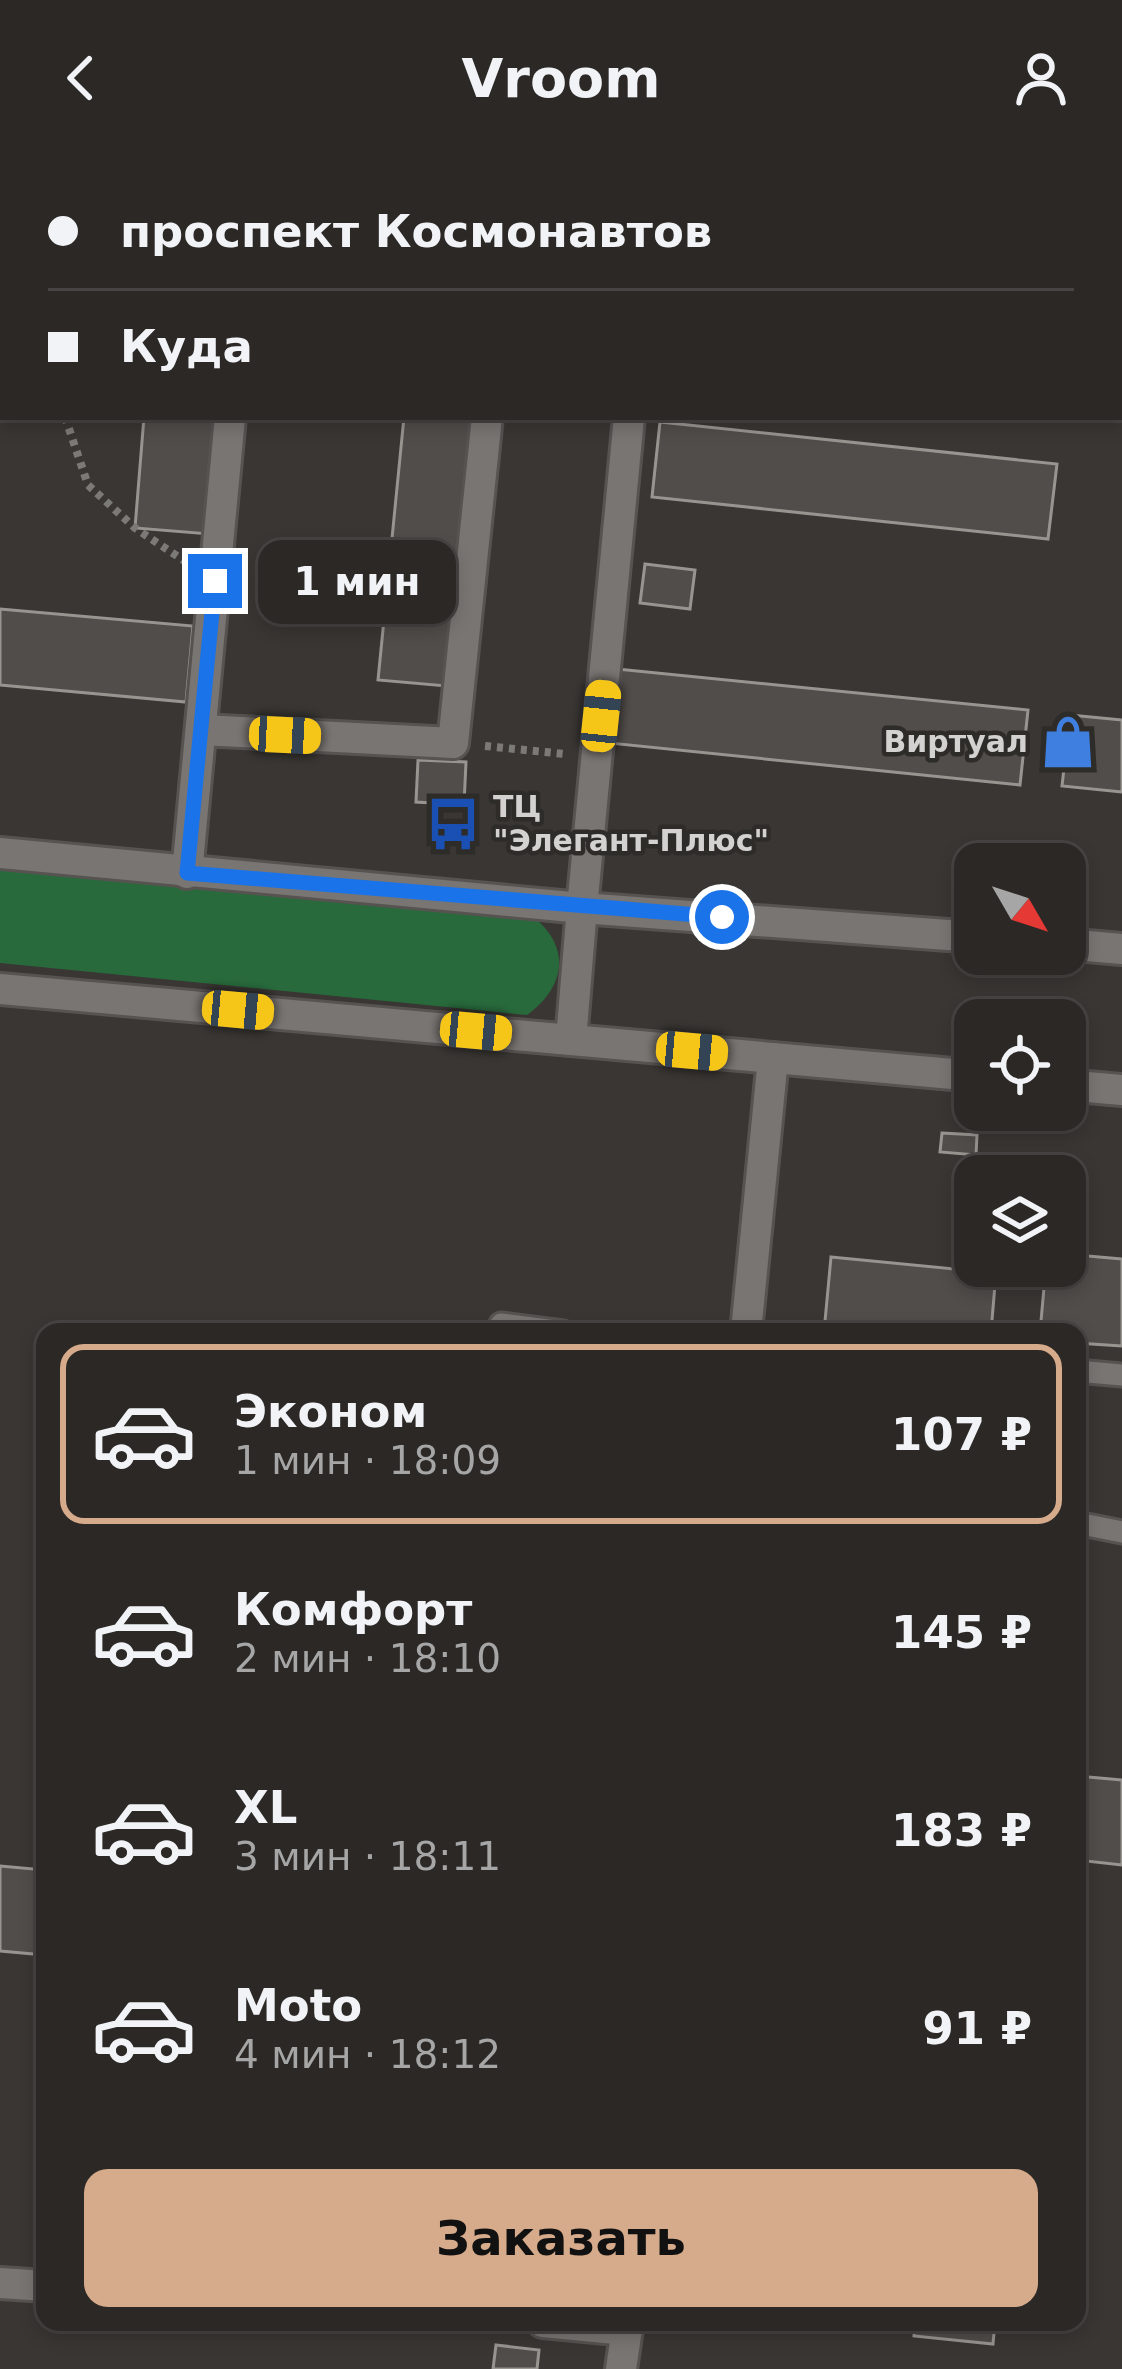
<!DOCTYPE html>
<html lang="ru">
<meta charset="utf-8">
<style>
body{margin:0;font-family:"DejaVu Sans",sans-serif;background:#33302e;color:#f1f3f6;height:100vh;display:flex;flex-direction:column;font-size:45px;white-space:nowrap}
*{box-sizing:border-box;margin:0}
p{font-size:39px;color:#a6a6a7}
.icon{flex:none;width:66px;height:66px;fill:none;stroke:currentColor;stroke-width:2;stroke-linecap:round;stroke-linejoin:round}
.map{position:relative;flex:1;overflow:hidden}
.drawer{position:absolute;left:36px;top:1167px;width:1050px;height:1008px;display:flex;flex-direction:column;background:#2b2826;border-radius:24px;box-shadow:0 6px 18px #0003,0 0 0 3px #474443}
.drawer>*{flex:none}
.banner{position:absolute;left:0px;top:0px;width:1122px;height:264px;box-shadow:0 6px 18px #0003,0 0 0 3px #474443;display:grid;align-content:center;height:264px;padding:0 48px;background:#2b2826}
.needle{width:78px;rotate:129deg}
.tools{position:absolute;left:954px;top:687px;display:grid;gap:24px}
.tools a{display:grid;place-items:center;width:132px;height:132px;border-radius:24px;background:#2b2826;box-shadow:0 6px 18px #0003,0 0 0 3px #474443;font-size:60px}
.end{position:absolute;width:54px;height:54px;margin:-27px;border:15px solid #1a73e8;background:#fff;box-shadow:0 0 0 6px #fff}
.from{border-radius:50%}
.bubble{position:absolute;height:84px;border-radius:24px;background:#2b2826;box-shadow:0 6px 18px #0003,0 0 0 3px #474443;font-size:39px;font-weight:700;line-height:84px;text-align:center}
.car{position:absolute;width:36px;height:72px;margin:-36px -18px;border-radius:15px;box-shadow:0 0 9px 3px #0007;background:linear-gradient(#f5c518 24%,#345 0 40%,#f5c518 0 76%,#345 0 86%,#f5c518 0)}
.banner b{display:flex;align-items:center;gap:42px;height:114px;font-size:45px}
.banner b+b{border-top:3px solid #474443}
.banner i{width:30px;height:30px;background:#f1f3f6}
ul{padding:21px 0 0;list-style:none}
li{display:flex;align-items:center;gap:36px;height:180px;margin:0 24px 18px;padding:0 24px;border:6px solid transparent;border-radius:24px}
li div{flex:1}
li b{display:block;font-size:45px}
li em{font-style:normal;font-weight:700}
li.current{border-color:#d6ab8b}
li>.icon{width:108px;height:108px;stroke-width:1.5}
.primary-button{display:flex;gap:24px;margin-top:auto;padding:24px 48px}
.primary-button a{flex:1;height:138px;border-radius:24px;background:#d6ab8b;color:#111;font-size:48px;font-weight:700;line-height:138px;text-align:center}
header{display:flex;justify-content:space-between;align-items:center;height:156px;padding:0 48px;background:#2b2826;font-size:54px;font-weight:700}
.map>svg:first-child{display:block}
</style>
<header><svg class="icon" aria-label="back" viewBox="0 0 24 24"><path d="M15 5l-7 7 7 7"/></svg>Vroom<svg class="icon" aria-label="person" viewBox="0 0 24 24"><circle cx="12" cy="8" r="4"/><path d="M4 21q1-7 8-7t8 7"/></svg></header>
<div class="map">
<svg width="1122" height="2213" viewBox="0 0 1122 2213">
<rect width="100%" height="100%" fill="#393633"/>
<path fill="#286a3c" d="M0,711L537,764C572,795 563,833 527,859L0,807Z"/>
<g fill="#504d4a" stroke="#989591" stroke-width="3">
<polygon points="165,0 239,0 165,3"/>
<polygon points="144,261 218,261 209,378 135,372"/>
<polygon points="404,261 472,261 446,530 378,524"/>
<polygon points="660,266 1057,308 1048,383 652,341"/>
<polygon points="645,408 695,414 690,453 640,447"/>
<polygon points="0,453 193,470 186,546 0,529"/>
<polygon points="617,513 1028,554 1020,629 609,587"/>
<polygon points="1070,559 1122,564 1122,636 1062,630"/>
<polygon points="418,604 466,606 464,649 416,646"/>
<polygon points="942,977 977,979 976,999 940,996"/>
<polygon points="1065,1098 1122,1103 1122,1190 1077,1187 1077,1176 1040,1176 1046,1110 1065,1110"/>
<polygon points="831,1101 996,1117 991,1176 824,1176"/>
<polygon points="1077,1620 1122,1624 1122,1709 1077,1704"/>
<polygon points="0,1710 45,1714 45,1799 0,1795"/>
<polygon points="915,2166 995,2166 993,2188 914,2180"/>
<polygon points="496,2189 539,2194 537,2213 493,2213"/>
</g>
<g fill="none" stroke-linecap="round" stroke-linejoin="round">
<defs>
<g id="lane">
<polyline points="501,1168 563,1176"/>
<polyline points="1077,1215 1122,1219"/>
<polyline points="1077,1367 1122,1376"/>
</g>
<g id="street">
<polyline points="546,0 548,3"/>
<polyline points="253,3 253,0"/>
<polyline points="201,574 453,587 487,261"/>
<polyline points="187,717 230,261"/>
<polyline points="582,752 629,261"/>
</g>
<g id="secondary">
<polyline points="0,697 582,752 975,781"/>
<polyline points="1065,788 1122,793"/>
<polyline points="0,833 975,920"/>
<polyline points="571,884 582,752"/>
<polyline points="1065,929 1122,934"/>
<polyline points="746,1176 773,902"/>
<polyline points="0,2127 45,2130"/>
<polyline points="543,2166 627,2174"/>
<polyline points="621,2213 628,2166"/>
</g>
</defs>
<use href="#lane" stroke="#565351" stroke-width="27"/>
<use href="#street" stroke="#565351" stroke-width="36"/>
<use href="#secondary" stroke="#565351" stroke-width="36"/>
<g stroke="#7c7a77" stroke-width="8" stroke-dasharray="6 6" stroke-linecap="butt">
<polyline points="666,3 667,0"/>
<polyline points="0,125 3,130"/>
<polyline points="65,261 88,329 135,372 186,406"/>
<polyline points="485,590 565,598"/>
</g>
<use href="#lane" stroke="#797572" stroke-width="21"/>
<use href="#street" stroke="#797572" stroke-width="30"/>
<use href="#secondary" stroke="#797572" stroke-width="30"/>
</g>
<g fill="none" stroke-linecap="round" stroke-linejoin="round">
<polyline stroke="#1a73e8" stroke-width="15" points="215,425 187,717 722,761"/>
</g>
<defs>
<symbol id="shop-bare" viewBox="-9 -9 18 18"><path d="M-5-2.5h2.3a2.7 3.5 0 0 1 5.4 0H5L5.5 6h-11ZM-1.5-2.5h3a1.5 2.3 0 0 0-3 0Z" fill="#3f7fe0" stroke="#2e2c29" stroke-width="2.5" paint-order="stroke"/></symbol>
<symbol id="bus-bare" viewBox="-9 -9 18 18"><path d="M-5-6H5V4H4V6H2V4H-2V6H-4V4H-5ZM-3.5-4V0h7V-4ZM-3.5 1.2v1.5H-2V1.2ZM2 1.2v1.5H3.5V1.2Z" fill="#1a4fb4" stroke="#2e2c29" stroke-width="2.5" paint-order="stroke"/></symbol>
</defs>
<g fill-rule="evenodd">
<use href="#shop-bare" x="1030" y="548" width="76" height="76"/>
<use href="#bus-bare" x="415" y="630" width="76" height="76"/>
</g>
<g text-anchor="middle" stroke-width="9" stroke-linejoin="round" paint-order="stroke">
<g font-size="30" font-weight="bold" fill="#d4d2d0" stroke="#2e2c29" text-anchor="end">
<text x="1028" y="596">Виртуал</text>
<text x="493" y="661" text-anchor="start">ТЦ<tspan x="493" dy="34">"Элегант-Плюс"</tspan></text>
</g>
</g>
</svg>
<div class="tools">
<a><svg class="needle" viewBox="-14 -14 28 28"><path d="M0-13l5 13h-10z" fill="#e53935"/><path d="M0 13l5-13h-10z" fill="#a6a6a7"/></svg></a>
<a><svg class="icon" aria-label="locate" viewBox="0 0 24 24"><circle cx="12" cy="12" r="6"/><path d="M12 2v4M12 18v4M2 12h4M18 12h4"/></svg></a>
<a><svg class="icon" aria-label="layers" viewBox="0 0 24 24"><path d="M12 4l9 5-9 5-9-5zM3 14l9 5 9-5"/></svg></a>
</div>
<i class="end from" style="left:722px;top:761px"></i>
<i class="end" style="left:215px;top:425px"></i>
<div class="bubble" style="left:258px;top:384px;width:198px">1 мин</div>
<i class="car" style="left:601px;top:560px;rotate:6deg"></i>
<i class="car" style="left:285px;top:579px;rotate:93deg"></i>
<i class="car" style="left:238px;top:854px;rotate:95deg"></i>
<i class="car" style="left:476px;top:875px;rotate:95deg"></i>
<i class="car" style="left:692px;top:895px;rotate:95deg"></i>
<div class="banner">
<b><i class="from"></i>проспект Космонавтов</b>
<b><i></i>Куда</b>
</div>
<section class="drawer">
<ul>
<li class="current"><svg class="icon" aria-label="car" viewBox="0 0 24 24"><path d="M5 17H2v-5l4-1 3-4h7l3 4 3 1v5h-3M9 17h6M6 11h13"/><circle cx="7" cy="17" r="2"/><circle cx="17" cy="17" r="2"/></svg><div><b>Эконом</b><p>1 мин · 18:09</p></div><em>107 ₽</em></li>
<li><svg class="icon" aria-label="car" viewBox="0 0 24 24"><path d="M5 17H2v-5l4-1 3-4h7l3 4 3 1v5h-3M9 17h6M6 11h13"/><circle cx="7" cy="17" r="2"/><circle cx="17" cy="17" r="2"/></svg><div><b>Комфорт</b><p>2 мин · 18:10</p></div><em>145 ₽</em></li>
<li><svg class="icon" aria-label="car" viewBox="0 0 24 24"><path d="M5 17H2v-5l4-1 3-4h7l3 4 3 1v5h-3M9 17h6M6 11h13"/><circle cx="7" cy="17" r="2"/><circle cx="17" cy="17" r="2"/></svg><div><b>XL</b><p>3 мин · 18:11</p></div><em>183 ₽</em></li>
<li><svg class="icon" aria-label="car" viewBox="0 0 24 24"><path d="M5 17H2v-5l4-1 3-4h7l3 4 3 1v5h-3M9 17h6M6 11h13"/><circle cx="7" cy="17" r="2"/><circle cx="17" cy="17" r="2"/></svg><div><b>Moto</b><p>4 мин · 18:12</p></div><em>91 ₽</em></li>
</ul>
<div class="primary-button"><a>Заказать</a></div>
</section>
</div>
